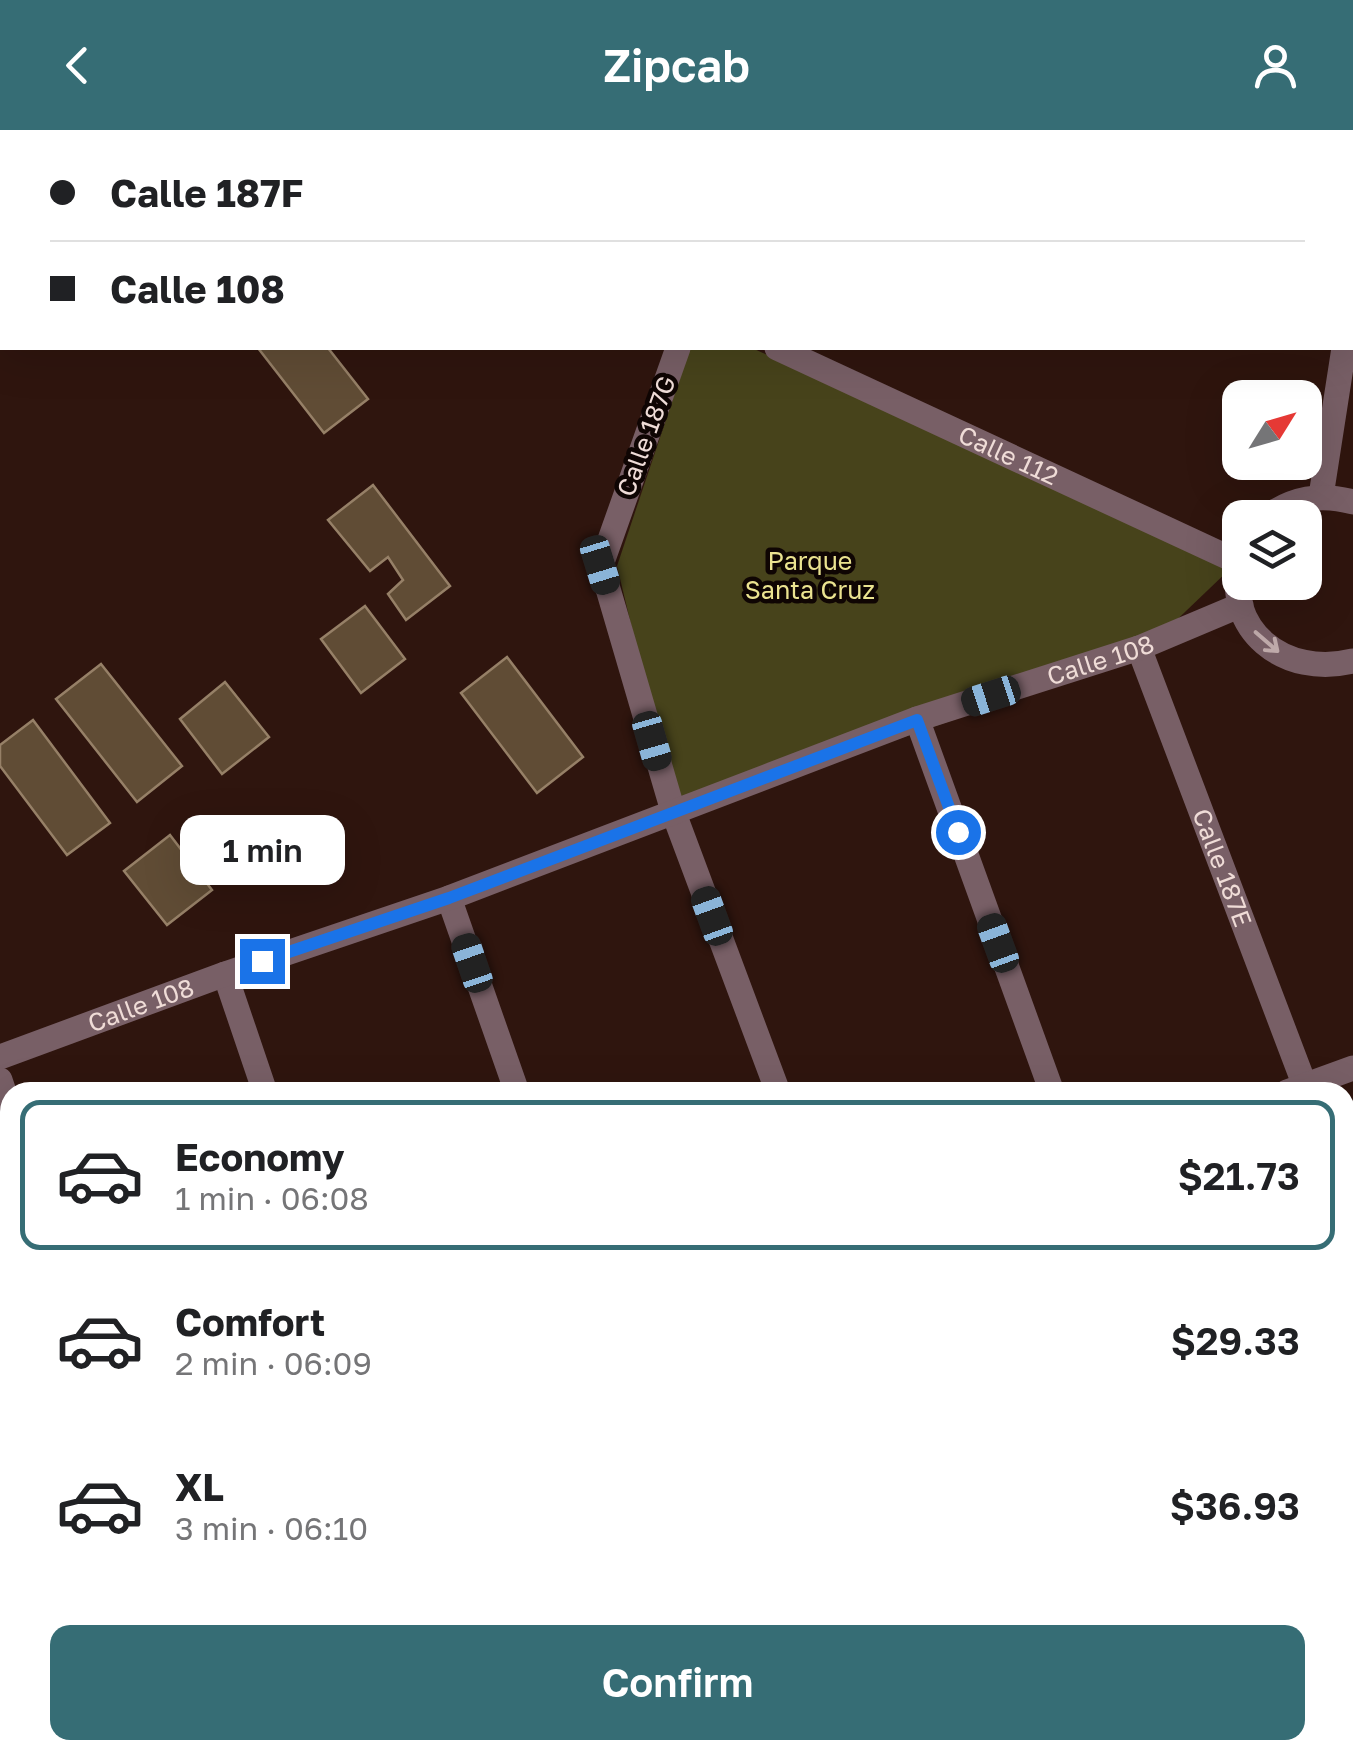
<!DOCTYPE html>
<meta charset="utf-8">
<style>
body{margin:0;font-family:"Golos Text",sans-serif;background:#f6f6f6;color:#202124;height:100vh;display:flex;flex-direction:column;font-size:38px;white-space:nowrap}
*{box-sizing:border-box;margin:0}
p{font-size:32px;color:#757577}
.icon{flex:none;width:55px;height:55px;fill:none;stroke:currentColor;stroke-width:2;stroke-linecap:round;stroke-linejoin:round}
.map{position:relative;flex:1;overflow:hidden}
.drawer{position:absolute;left:0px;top:952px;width:1355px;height:678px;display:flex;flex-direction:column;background:#fff;border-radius:30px 30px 0 0;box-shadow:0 10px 40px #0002}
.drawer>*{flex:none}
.banner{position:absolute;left:0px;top:0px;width:1355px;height:220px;box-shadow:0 10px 40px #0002;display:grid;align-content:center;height:220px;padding:0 50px;background:#fff}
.needle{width:65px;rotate:53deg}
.controls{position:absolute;left:1222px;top:250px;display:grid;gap:20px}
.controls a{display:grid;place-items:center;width:100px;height:100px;border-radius:20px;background:#fff;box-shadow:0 10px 40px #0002;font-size:50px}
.end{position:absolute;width:45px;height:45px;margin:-22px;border:12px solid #1a73e8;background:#fff;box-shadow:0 0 0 5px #fff}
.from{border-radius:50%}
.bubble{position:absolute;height:70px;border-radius:20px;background:#fff;box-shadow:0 10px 40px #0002;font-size:32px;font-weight:600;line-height:70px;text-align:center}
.car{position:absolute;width:30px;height:60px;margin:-30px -15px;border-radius:12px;box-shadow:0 0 8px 2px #0007;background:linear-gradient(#222 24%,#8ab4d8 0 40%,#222 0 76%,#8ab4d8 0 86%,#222 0)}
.banner b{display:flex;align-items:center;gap:35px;height:95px;font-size:38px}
.banner b+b{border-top:2px solid #e0e0e0}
.banner i{width:25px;height:25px;background:#202124}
ul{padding:18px 0 0;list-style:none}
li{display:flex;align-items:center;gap:30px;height:150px;margin:0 20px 15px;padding:0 30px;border:5px solid transparent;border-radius:20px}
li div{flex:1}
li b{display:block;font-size:38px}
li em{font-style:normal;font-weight:600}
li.current{border-color:#366d75}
li>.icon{width:90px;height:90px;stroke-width:1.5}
.action{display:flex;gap:20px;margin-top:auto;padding:20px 50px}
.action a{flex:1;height:115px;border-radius:20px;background:#366d75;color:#fff;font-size:40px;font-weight:600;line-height:115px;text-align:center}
header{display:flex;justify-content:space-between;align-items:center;height:130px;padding:0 50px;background:#366d75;color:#fff;font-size:45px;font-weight:600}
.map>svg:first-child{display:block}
</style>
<header><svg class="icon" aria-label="back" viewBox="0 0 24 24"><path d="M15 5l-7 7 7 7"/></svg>Zipcab<svg class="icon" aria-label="person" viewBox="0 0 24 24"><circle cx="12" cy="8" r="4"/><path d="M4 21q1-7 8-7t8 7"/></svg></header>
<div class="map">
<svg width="1353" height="1628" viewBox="0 0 1353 1628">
<rect width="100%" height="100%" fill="#2f150e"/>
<polygon fill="#47431b" points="690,218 752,218 1231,438 1140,525 677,686 617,436"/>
<g fill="#604c35" stroke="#968067" stroke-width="2.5">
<polygon points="258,218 328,218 368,269 324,303"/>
<polygon points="373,355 450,456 406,490 388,464 403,450 388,427 370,441 328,390"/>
<polygon points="365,476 405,529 361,563 321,509"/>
<polygon points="507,527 583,627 537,663 461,563"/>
<polygon points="101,534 182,636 137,672 56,569"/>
<polygon points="225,552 269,607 222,644 180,589"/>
<polygon points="33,590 110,693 67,725 0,636 0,615"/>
<polygon points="170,705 212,760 167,795 124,741"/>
</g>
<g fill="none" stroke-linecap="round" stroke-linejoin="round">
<g stroke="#785f66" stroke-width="25">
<polyline points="330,0 335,2"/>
<polyline points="938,0 944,2"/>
<polyline points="506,2 507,0"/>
<polyline points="1352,164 1353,161"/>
<polyline points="678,218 601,435 673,681 778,962"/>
<path id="s1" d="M777,218L1238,432"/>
<polyline points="1321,366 1344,218"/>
<path d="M1265,388C1293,368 1320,363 1353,372"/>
<path d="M1240,428C1223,501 1285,548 1353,531"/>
<path id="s2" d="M1139,518L1305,956"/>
<polyline points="917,589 1052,962"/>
<polyline points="449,768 517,962"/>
<polyline points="225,844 265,962"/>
<path id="s3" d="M0,927L225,844L449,768L917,589L1139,518L1241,475"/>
<polyline points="0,950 10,980"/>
<polyline points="1287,962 1353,938"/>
<polyline points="0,1143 10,1172"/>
<polyline points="167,1620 169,1628"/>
<polyline points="228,1620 231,1628"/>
<polyline points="489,1620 492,1628"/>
<polyline points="744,1620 746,1628"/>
</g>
</g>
<defs><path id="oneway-shaft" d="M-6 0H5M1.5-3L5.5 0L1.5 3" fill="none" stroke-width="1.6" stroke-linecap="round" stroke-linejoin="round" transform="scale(2.5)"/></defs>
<use stroke="#bfaaaa" href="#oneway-shaft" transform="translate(1267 512) rotate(41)"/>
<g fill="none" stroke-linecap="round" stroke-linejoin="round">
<polyline stroke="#1a73e8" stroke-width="12" points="262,831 449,768 917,590 958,702"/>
</g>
<g text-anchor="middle" stroke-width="9" stroke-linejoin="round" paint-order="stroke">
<g font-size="25" fill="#efdcd7" stroke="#0f0503">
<text transform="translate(646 306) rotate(-70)" y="9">Calle 187G</text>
<text dy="9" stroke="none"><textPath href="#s1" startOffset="255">Calle 112</textPath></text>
<text dy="9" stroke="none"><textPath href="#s3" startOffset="1170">Calle 108</textPath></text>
<text dy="9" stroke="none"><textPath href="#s2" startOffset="235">Calle 187E</textPath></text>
<text dy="9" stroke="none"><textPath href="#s3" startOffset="150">Calle 108</textPath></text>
</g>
<g font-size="25" fill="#ebe390" stroke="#0f0503">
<text x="810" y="440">Parque<tspan x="810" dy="29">Santa Cruz</tspan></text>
</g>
</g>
</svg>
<div class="controls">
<a><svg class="needle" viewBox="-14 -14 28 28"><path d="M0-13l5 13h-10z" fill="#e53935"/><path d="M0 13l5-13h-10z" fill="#757577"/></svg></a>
<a><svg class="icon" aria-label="layers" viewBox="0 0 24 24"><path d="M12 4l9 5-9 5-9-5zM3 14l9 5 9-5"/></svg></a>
</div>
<i class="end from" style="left:958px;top:702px"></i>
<i class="end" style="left:262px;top:831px"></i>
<div class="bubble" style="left:180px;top:685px;width:165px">1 min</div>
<i class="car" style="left:600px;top:435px;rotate:163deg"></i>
<i class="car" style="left:991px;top:566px;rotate:252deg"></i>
<i class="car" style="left:652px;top:611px;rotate:164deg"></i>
<i class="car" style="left:712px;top:786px;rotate:340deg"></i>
<i class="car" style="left:998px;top:813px;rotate:340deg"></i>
<i class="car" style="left:472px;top:833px;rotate:341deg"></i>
<div class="banner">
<b><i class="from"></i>Calle 187F</b>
<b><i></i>Calle 108</b>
</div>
<section class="drawer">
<ul>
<li class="current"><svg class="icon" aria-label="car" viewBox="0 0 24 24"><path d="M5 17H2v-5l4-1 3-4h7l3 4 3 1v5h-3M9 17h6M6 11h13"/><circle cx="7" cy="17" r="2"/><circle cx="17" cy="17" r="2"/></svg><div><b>Economy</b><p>1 min · 06:08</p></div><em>$21.73</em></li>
<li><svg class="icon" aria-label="car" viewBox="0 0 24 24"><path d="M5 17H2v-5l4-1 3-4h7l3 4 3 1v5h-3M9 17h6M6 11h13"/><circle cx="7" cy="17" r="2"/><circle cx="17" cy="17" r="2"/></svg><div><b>Comfort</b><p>2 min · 06:09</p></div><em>$29.33</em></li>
<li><svg class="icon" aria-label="car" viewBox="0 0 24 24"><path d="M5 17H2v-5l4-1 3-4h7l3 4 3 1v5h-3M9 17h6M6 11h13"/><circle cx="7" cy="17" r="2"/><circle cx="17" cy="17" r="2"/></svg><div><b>XL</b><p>3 min · 06:10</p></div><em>$36.93</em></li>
</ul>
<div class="action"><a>Confirm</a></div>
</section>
</div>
